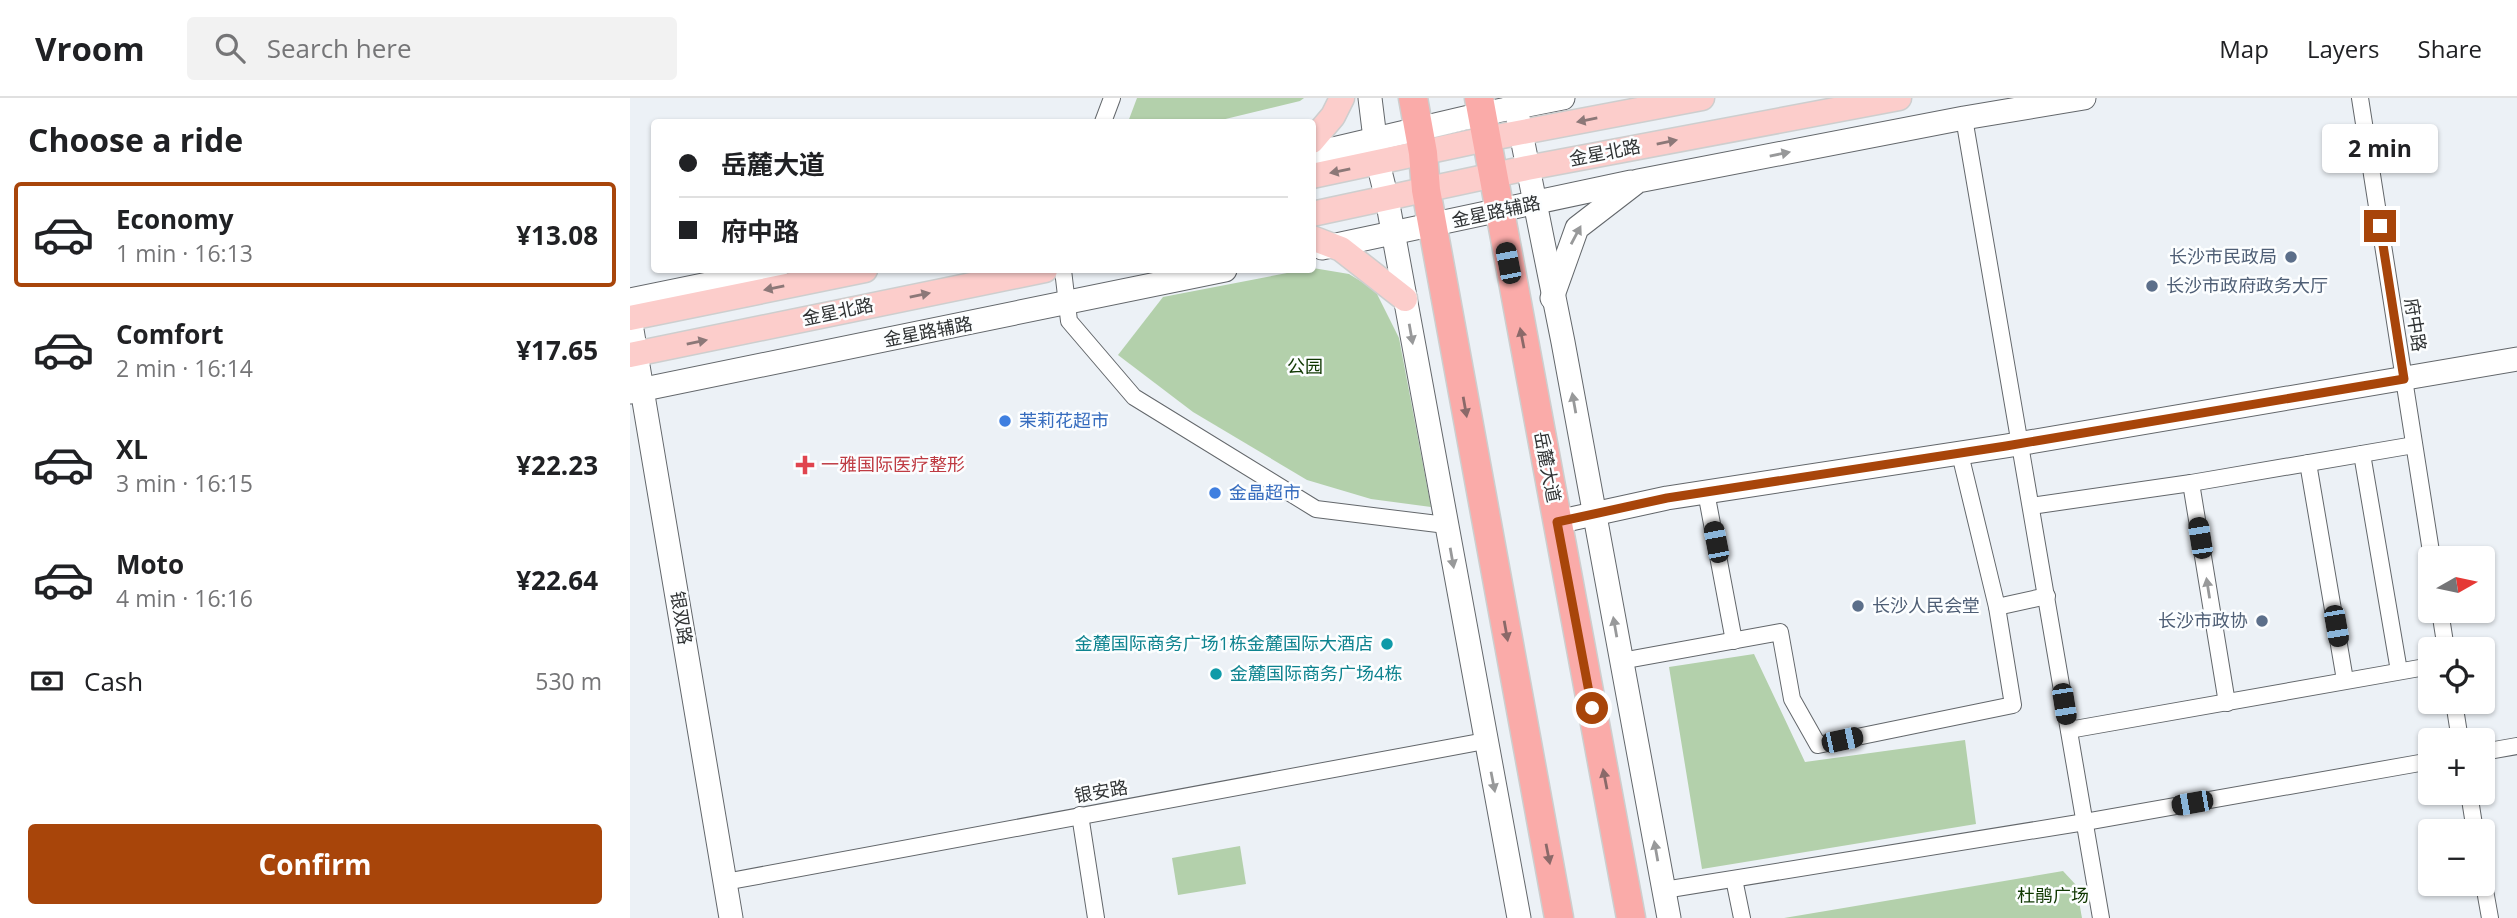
<!DOCTYPE html>
<meta charset="utf-8">
<style>
body{margin:0;font-family:"Open Sans","Noto Sans SC",sans-serif;background:#f2f2f2;color:#202124;height:100vh;display:flex;flex-direction:column;font-size:26px;white-space:nowrap}
*{box-sizing:border-box;margin:0}
p{font-size:23px;color:#757577}
.icon{flex:none;width:38px;height:38px;fill:none;stroke:currentColor;stroke-width:2;stroke-linecap:round;stroke-linejoin:round}
.map{position:relative;flex:1;overflow:hidden}
.panel{display:flex;flex-direction:column;background:#fff;width:630px}
.panel>*{flex:none}
.banner{position:absolute;left:21px;top:21px;width:665px;height:154px;border-radius:7px;box-shadow:0 2px 5px #0004;display:grid;align-content:center;height:154px;padding:0 28px;background:#fff}
.needle{width:46px;rotate:81deg}
.fabs{position:absolute;left:1788px;top:448px;display:grid;gap:14px}
.fabs a{display:grid;place-items:center;width:77px;height:77px;border-radius:7px;background:#fff;box-shadow:0 2px 5px #0004;font-size:35px}
.end{position:absolute;width:32px;height:32px;margin:-16px;border:9px solid #a8450a;background:#fff;box-shadow:0 0 0 4px #fff}
.from{border-radius:50%}
.bubble{position:absolute;height:49px;border-radius:7px;background:#fff;box-shadow:0 2px 5px #0004;font-size:23px;font-weight:700;line-height:49px;text-align:center}
.car{position:absolute;width:21px;height:42px;margin:-21px -10px;border-radius:9px;box-shadow:0 0 5px 2px #0007;background:linear-gradient(#222 24%,#8ab4d8 0 40%,#222 0 76%,#8ab4d8 0 86%,#222 0)}
.banner b{display:flex;align-items:center;gap:24px;height:66px;font-size:26px}
.banner b+b{border-top:2px solid #e0e0e0}
.banner i{width:18px;height:18px;background:#202124}
ul{padding:0;list-style:none}
li{display:flex;align-items:center;gap:21px;height:105px;margin:0 14px 10px;padding:0 14px;border:4px solid transparent;border-radius:7px}
li div{flex:1}
li b{display:block;font-size:26px}
li em{font-style:normal;font-weight:700}
li.selected{border-color:#a8450a}
li>.icon{width:63px;height:63px;stroke-width:1.5}
h2{padding:0 28px;font-size:32px;line-height:84px}
.pay{display:flex;align-items:center;gap:18px;height:77px;padding:0 28px;font-size:26px}
.pay p{margin-inline-start:auto}
.action{display:flex;gap:14px;margin-top:auto;padding:14px 28px}
.action a{flex:1;height:80px;border-radius:7px;background:#a8450a;color:#fff;font-size:28px;font-weight:700;line-height:80px;text-align:center}
header{display:flex;align-items:center;gap:42px;box-sizing:border-box;height:98px;padding:0 35px;background:#fff;border-bottom:2px solid #e0e0e0}
header strong{font-size:33px}
nav{display:flex;gap:38px;margin-inline-start:auto;font-size:24px}
.search{width:490px;height:63px;background:#f2f2f2;display:flex;align-items:center;gap:18px;box-sizing:border-box;padding:0 24px;border-radius:7px;color:#757577;font-size:26px}
main{display:flex;flex:1;min-height:0}
.map>svg:first-child{display:block}
</style>
<header>
<strong>Vroom</strong>
<div class="search"><svg class="icon" aria-label="search" viewBox="0 0 24 24"><circle cx="10" cy="10" r="6"/><path d="M15 15l6 6"/></svg>Search here</div>
<nav><a>Map</a><a>Layers</a><a>Share</a></nav>
</header>
<main>
<section class="panel">
<h2>Choose a ride</h2>
<ul>
<li class="selected"><svg class="icon" aria-label="car" viewBox="0 0 24 24"><path d="M5 17H2v-5l4-1 3-4h7l3 4 3 1v5h-3M9 17h6M6 11h13"/><circle cx="7" cy="17" r="2"/><circle cx="17" cy="17" r="2"/></svg><div><b>Economy</b><p>1 min · 16:13</p></div><em>¥13.08</em></li>
<li><svg class="icon" aria-label="car" viewBox="0 0 24 24"><path d="M5 17H2v-5l4-1 3-4h7l3 4 3 1v5h-3M9 17h6M6 11h13"/><circle cx="7" cy="17" r="2"/><circle cx="17" cy="17" r="2"/></svg><div><b>Comfort</b><p>2 min · 16:14</p></div><em>¥17.65</em></li>
<li><svg class="icon" aria-label="car" viewBox="0 0 24 24"><path d="M5 17H2v-5l4-1 3-4h7l3 4 3 1v5h-3M9 17h6M6 11h13"/><circle cx="7" cy="17" r="2"/><circle cx="17" cy="17" r="2"/></svg><div><b>XL</b><p>3 min · 16:15</p></div><em>¥22.23</em></li>
<li><svg class="icon" aria-label="car" viewBox="0 0 24 24"><path d="M5 17H2v-5l4-1 3-4h7l3 4 3 1v5h-3M9 17h6M6 11h13"/><circle cx="7" cy="17" r="2"/><circle cx="17" cy="17" r="2"/></svg><div><b>Moto</b><p>4 min · 16:16</p></div><em>¥22.64</em></li>
</ul>
<div class="pay"><svg class="icon" aria-label="cash" viewBox="0 0 24 24"><path d="M3 7h18v10H3z"/><circle cx="12" cy="12" r="2"/></svg>Cash<p>530 m</p></div>
<div class="action"><a>Confirm</a></div>
</section>
<div class="map">
<svg width="1887" height="820" viewBox="0 0 1887 820">
<rect width="100%" height="100%" fill="#ecf1f6"/>
<g fill="#b3d0ab">
<polygon points="507,0 674,0 670,3 583,24 498,24"/>
<polygon points="683,170 719,176 745,192 769,240 801,409 741,401 677,382 563,314 488,257 533,199"/>
<polygon points="1124,556 1175,664 1335,642 1346,726 1072,771 1039,569"/>
<polygon points="610,748 616,786 548,797 542,760"/>
<polygon points="1433,773 1446,787 1452,820 1154,820"/>
</g>
<g fill="none" stroke-linecap="round" stroke-linejoin="round">
<defs>
<g id="street">
<polyline points="1730,0 1802,460"/>
<polyline points="1334,20 1471,820"/>
<polyline points="473,24 482,0"/>
<polyline points="433,172 439,223 504,299 686,411 816,427"/>
<polyline points="1732,356 1769,573"/>
<polyline points="1678,365 1715,582"/>
<polyline points="1561,385 1597,605"/>
<polyline points="1076,394 1104,543"/>
<polyline points="1401,408 1561,385 1784,347"/>
<polyline points="1367,509 1417,498"/>
<polyline points="1810,513 1816,551"/>
<polyline points="991,563 1150,534 1162,601 1188,647 1383,607 1367,509 1330,356"/>
<polyline points="1824,604 1830,642"/>
<polyline points="1439,632 1801,568"/>
<polyline points="1853,654 1887,648"/>
<polyline points="1839,695 1845,733"/>
<polyline points="450,717 466,820"/>
<polyline points="1104,781 1112,820"/>
<polyline points="1853,781 1860,820"/>
<polyline points="95,784 855,643"/>
<polyline points="1034,792 1455,724 1801,663"/>
</g>
<g id="secondary">
<polyline points="740,0 748,65 757,101 889,820"/>
<polyline points="884,0 933,244 1039,820"/>
<polyline points="682,56 852,16 933,0"/>
<polyline points="692,150 1001,84"/>
<polyline points="922,200 947,130 1008,83 1334,20 1454,0"/>
<polyline points="0,202 146,172"/>
<polyline points="0,220 101,820"/>
<polyline points="0,294 595,172"/>
<polyline points="927,424 1037,400 1376,348 1887,261"/>
</g>
<g id="primary">
<polyline points="682,43 703,18 712,0"/>
<polyline points="682,78 856,41 1072,0"/>
<polyline points="682,116 897,70 1269,0"/>
<polyline points="682,140 711,151 775,201"/>
<polyline points="0,220 235,172"/>
<polyline points="0,257 415,172"/>
</g>
<g id="highway">
<polyline points="783,0 793,55 796,92 929,820"/>
<polyline points="849,0 1001,820"/>
</g>
</defs>
<use href="#street" stroke="#63676b" stroke-width="18"/>
<use href="#secondary" stroke="#63676b" stroke-width="25"/>
<use href="#primary" stroke="#cdcece" stroke-width="27"/>
<use href="#highway" stroke="#cdcece" stroke-width="31"/>
<use href="#street" stroke="#fff" stroke-width="16"/>
<use href="#secondary" stroke="#fff" stroke-width="23"/>
<use href="#primary" stroke="#fccdcb" stroke-width="24"/>
<use href="#highway" stroke="#faaba9" stroke-width="28"/>
</g>
<defs><path id="oneway-solid" d="M-6-.8H1V-3.2L6.5 0L1 3.2V.8H-6Z" transform="scale(1.75)"/></defs>
<g fill="#8c7878">
<use href="#oneway-solid" transform="translate(957 22) rotate(169)"/>
<use href="#oneway-solid" transform="translate(1037 44) rotate(-11)"/>
<use href="#oneway-solid" transform="translate(710 73) rotate(168)"/>
<use href="#oneway-solid" transform="translate(144 190) rotate(168)"/>
<use href="#oneway-solid" transform="translate(290 197) rotate(-12)"/>
<use href="#oneway-solid" transform="translate(67 244) rotate(-12)"/>
</g>
<g fill="#98999a">
<use href="#oneway-solid" transform="translate(1150 56) rotate(-11)"/>
<use href="#oneway-solid" transform="translate(946 137) rotate(-62)"/>
<use href="#oneway-solid" transform="translate(781 236) rotate(80)"/>
<use href="#oneway-solid" transform="translate(944 305) rotate(-100)"/>
<use href="#oneway-solid" transform="translate(822 460) rotate(80)"/>
<use href="#oneway-solid" transform="translate(1578 490) rotate(-99)"/>
<use href="#oneway-solid" transform="translate(985 529) rotate(-100)"/>
<use href="#oneway-solid" transform="translate(863 684) rotate(79)"/>
<use href="#oneway-solid" transform="translate(1026 753) rotate(-100)"/>
</g>
<g fill="#8b6969">
<use href="#oneway-solid" transform="translate(892 240) rotate(-101)"/>
<use href="#oneway-solid" transform="translate(835 309) rotate(80)"/>
<use href="#oneway-solid" transform="translate(876 533) rotate(80)"/>
<use href="#oneway-solid" transform="translate(975 681) rotate(-101)"/>
<use href="#oneway-solid" transform="translate(918 756) rotate(79)"/>
</g>
<g fill="none" stroke-linecap="round" stroke-linejoin="round">
<polyline stroke="#a8450a" stroke-width="9" points="962,610 927,424 1037,400 1376,348 1774,281 1750,128"/>
</g>
<g fill="#5c6f8a" stroke="#fcfeff" stroke-width="2.5">
<circle cx="1661" cy="159" r="7"/>
<circle cx="1522" cy="188" r="7"/>
<circle cx="1228" cy="508" r="7"/>
<circle cx="1632" cy="523" r="7"/>
</g>
<g fill="#3f7fe0" stroke="#fcfeff" stroke-width="2.5">
<circle cx="375" cy="323" r="7"/>
<circle cx="585" cy="395" r="7"/>
</g>
<path fill="#e0444e" stroke="#fcfeff" stroke-width="2.5" d="M171.5 356.5h7v7h7v7h-7v7h-7v-7h-7v-7h7z"/>
<g fill="#0f9aa8" stroke="#fcfeff" stroke-width="2.5">
<circle cx="757" cy="546" r="7"/>
<circle cx="586" cy="576" r="7"/>
</g>
<g text-anchor="middle" stroke-width="5" stroke-linejoin="round" paint-order="stroke">
<g font-size="18" fill="#303334" stroke="#fcfeff">
<text transform="translate(975 55) rotate(-11)" y="6">金星北路</text>
<text transform="translate(866 114) rotate(-12)" y="6">金星路辅路</text>
<text transform="translate(208 214) rotate(-12)" y="6">金星北路</text>
<text transform="translate(1785 227) rotate(81)" y="6">府中路</text>
<text transform="translate(298 234) rotate(-11)" y="6">金星路辅路</text>
<text transform="translate(917 369) rotate(79)" y="6">岳麓大道</text>
<text transform="translate(51 520) rotate(81)" y="6">银双路</text>
<text transform="translate(471 694) rotate(-10)" y="6">银安路</text>
</g>
<g font-size="18" fill="#4e5e75" stroke="#fcfeff" text-anchor="end">
<text x="1647" y="165">长沙市民政局</text>
<text x="1536" y="194" text-anchor="start">长沙市政府政务大厅</text>
<text x="1242" y="514" text-anchor="start">长沙人民会堂</text>
<text x="1618" y="529">长沙市政协</text>
</g>
<g font-size="18" fill="#0f3700" stroke="#fcfeff">
<text x="675" y="275">公园</text>
<text x="1423" y="804">杜鹃广场</text>
</g>
<g font-size="18" fill="#366cbe" stroke="#fcfeff" text-anchor="start">
<text x="389" y="329">茉莉花超市</text>
<text x="599" y="401">金晶超市</text>
</g>
<g font-size="18" fill="#be3a42" stroke="#fcfeff" text-anchor="start">
<text x="191" y="373">一雅国际医疗整形</text>
</g>
<g font-size="18" fill="#0d838f" stroke="#fcfeff" text-anchor="end">
<text x="743" y="552">金麓国际商务广场1栋金麓国际大酒店</text>
<text x="600" y="582" text-anchor="start">金麓国际商务广场4栋</text>
</g>
</g>
</svg>
<div class="fabs">
<a><svg class="needle" viewBox="-14 -14 28 28"><path d="M0-13l5 13h-10z" fill="#e53935"/><path d="M0 13l5-13h-10z" fill="#757577"/></svg></a>
<a><svg class="icon" aria-label="locate" viewBox="0 0 24 24"><circle cx="12" cy="12" r="6"/><path d="M12 2v4M12 18v4M2 12h4M18 12h4"/></svg></a>
<a>+</a>
<a>−</a>
</div>
<i class="end from" style="left:962px;top:610px"></i>
<i class="end" style="left:1750px;top:128px"></i>
<div class="bubble" style="left:1692px;top:26px;width:116px">2 min</div>
<i class="car" style="left:878px;top:165px;rotate:349deg"></i>
<i class="car" style="left:1570px;top:440px;rotate:351deg"></i>
<i class="car" style="left:1086px;top:444px;rotate:349deg"></i>
<i class="car" style="left:1706px;top:528px;rotate:170deg"></i>
<i class="car" style="left:1434px;top:606px;rotate:171deg"></i>
<i class="car" style="left:1212px;top:642px;rotate:78deg"></i>
<i class="car" style="left:1562px;top:705px;rotate:260deg"></i>
<div class="banner">
<b><i class="from"></i>岳麓大道</b>
<b><i></i>府中路</b>
</div>
</div>
</main>
